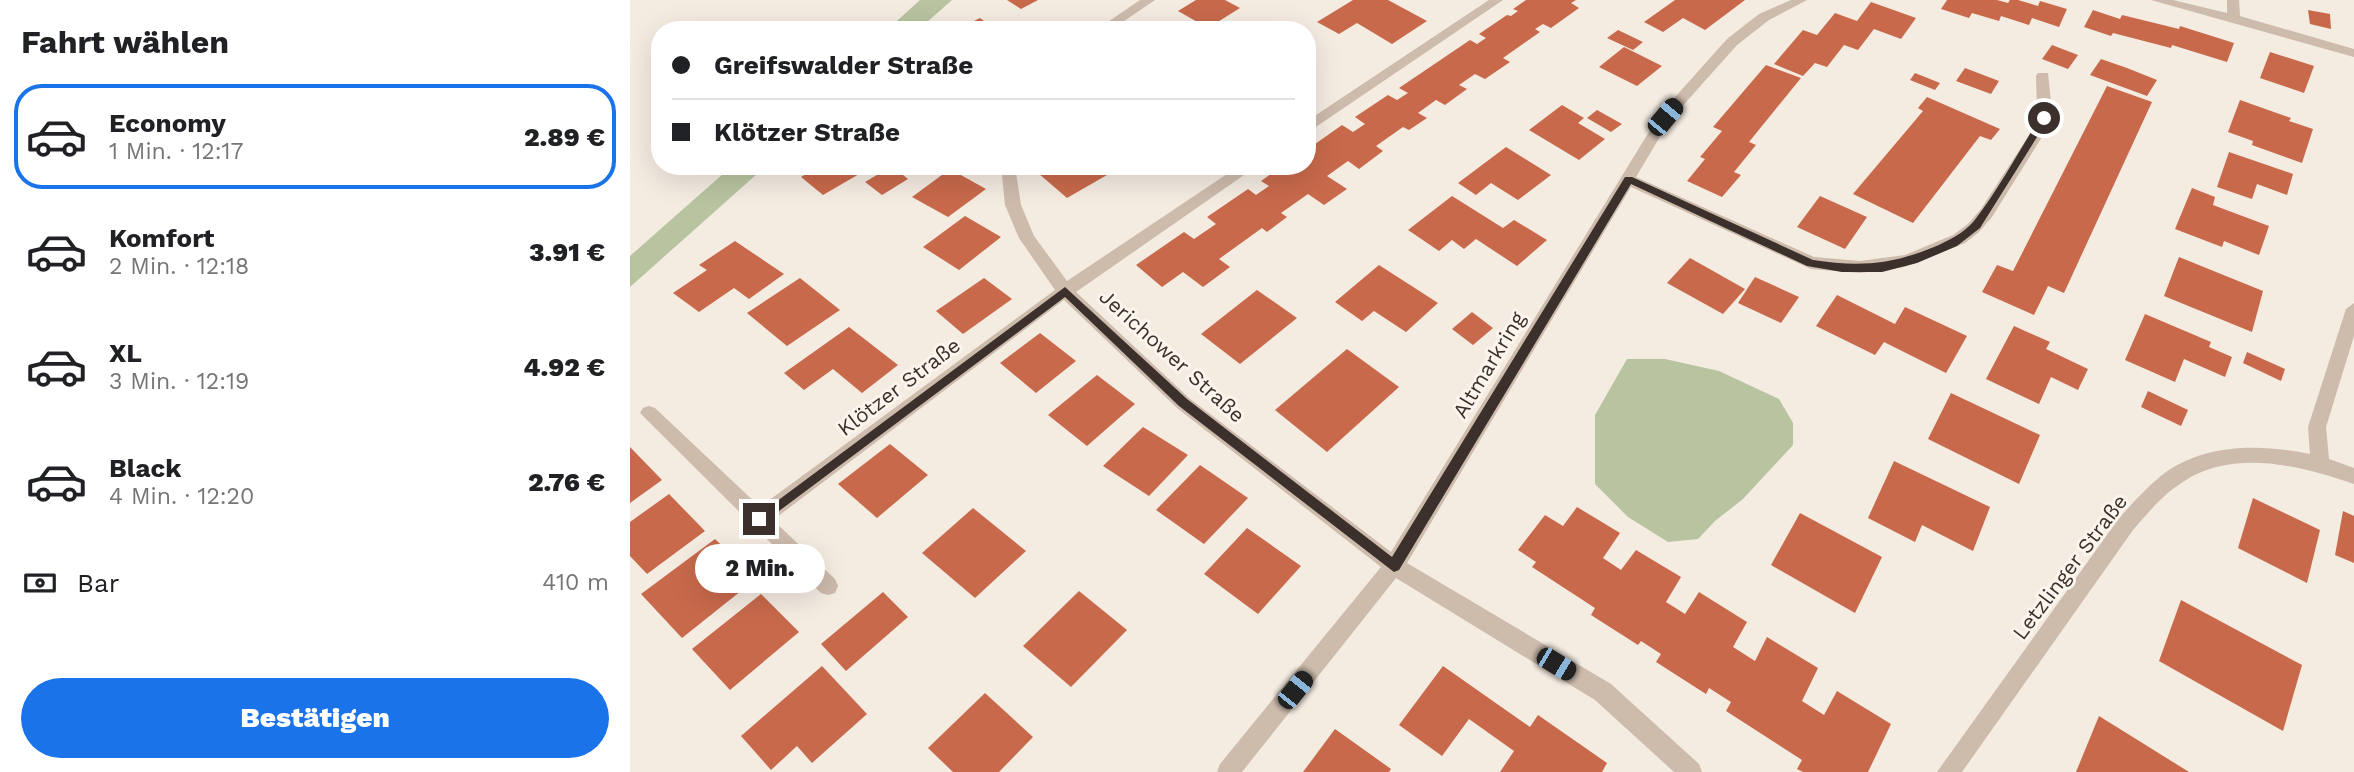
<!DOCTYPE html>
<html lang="de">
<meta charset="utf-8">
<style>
body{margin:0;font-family:"Work Sans",sans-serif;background:#f2f2f2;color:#202124;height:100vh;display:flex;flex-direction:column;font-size:26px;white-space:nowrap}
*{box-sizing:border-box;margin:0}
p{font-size:23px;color:#757577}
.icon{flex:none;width:38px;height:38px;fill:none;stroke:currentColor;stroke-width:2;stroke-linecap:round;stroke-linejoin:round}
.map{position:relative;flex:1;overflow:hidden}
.details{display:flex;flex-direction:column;background:#fff;width:630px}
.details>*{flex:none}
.banner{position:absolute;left:21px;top:21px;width:665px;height:154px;border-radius:28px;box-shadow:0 7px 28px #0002;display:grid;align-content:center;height:154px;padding:0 21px;background:#fff}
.end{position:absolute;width:32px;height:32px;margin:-16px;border:9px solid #3b302b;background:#fff;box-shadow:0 0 0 4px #fff}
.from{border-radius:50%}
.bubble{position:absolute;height:49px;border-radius:24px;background:#fff;box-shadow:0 7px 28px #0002;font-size:23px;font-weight:800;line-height:49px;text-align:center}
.car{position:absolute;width:21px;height:42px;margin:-21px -10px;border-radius:9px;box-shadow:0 0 5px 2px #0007;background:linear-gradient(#222 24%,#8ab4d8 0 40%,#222 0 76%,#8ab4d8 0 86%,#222 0)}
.banner b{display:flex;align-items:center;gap:24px;height:66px;font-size:26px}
.banner b+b{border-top:2px solid #e0e0e0}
.banner i{width:18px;height:18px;background:#202124}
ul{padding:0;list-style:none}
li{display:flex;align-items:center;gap:21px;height:105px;margin:0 14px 10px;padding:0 7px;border:4px solid transparent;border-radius:28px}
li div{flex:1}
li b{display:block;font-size:26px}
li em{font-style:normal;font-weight:800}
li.selected{border-color:#1a73e8}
li>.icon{width:63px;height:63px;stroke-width:1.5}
h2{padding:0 21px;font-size:32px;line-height:84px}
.pay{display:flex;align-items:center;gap:18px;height:77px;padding:0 21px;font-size:26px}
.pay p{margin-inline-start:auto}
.primary-button{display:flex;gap:14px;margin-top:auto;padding:14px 21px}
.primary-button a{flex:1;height:80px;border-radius:42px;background:#1a73e8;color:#fff;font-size:28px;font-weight:800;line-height:80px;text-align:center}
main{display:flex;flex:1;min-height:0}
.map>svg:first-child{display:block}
</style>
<main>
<section class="details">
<h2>Fahrt wählen</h2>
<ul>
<li class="selected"><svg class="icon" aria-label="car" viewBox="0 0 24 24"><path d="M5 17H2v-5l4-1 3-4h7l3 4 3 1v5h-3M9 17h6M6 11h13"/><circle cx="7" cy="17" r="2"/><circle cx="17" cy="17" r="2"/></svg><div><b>Economy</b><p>1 Min. · 12:17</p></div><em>2.89 €</em></li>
<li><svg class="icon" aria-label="car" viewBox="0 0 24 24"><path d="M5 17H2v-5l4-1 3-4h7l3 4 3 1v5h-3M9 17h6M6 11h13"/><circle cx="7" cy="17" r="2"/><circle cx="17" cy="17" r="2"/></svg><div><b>Komfort</b><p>2 Min. · 12:18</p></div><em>3.91 €</em></li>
<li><svg class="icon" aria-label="car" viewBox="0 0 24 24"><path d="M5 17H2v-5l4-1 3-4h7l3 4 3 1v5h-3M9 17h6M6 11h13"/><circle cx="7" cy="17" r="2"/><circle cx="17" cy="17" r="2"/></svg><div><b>XL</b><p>3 Min. · 12:19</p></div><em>4.92 €</em></li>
<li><svg class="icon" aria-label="car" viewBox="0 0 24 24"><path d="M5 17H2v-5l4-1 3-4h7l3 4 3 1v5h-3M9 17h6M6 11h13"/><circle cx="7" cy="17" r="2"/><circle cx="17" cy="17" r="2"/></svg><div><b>Black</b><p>4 Min. · 12:20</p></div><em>2.76 €</em></li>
</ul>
<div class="pay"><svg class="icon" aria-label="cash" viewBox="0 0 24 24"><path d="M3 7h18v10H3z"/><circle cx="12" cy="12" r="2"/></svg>Bar<p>410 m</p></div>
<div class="primary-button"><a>Bestätigen</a></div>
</section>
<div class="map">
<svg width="1724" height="772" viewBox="0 0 1724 772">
<rect width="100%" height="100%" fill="#f4ebe1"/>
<g fill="#b8c4a0">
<polygon points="290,0 322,0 288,30 257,30"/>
<polygon points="102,166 136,166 0,287 0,256"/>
<polygon points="997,359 1035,359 1089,371 1149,399 1163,423 1163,445 1113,499 1085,521 1068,539 1038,542 998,517 965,484 965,415"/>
</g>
<g fill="#c8694b">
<polygon points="377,0 408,0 391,9"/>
<polygon points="566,0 595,0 610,8 578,28 548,11"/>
<polygon points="723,0 758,0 797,21 762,44 727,23 709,34 687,22"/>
<polygon points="896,0 946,0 941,3 949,8 921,28 913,24 905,29 910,32 873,58 880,62 855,79 845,74 829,85 837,89 815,105 806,100 799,105 788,113 797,118 779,130 773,127 746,146 753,151 729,169 718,161 697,176 717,189 694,205 678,194 651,213 657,217 637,232 632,228 589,259 600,267 573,287 553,272 532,287 506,265 554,232 564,239 586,224 577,217 618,189 626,195 639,186 631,181 652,166 677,166 677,158 684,153 678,149 712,125 723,132 735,124 725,117 758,95 767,100 778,93 769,88 840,40 847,44 856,38 849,34 877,15 881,16 888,11 883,9"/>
<polygon points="1045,0 1115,0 1075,30 1053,18 1033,32 1014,22"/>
<polygon points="1317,0 1367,0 1378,3 1380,0 1388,0 1408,6 1410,1 1437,9 1429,27 1402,18 1399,25 1371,16 1369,21 1342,13 1339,18 1311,9"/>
<polygon points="1241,2 1286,18 1271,39 1244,29 1228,50 1214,45 1197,67 1185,63 1173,76 1144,64 1173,30 1187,35 1205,13 1227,21"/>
<polygon points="1463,10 1490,19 1492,15 1549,29 1550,26 1604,43 1597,62 1542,45 1541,48 1483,33 1481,36 1454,27"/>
<polygon points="1678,10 1700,14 1701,29 1680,24"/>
<polygon points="350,18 366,30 326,30"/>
<polygon points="534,21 548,30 519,30"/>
<polygon points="988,30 1013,42 1003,50 977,38"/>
<polygon points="1422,45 1448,55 1438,69 1412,59"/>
<polygon points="994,47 1032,66 1007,86 969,67"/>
<polygon points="1640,52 1684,66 1674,93 1630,78"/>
<polygon points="1471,59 1497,68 1527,80 1517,96 1460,75"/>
<polygon points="1136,65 1171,78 1119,142 1126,145 1104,172 1111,175 1092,197 1057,181 1075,159 1070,157 1092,131 1083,127"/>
<polygon points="1335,68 1369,81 1361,94 1326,81"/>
<polygon points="1285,73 1310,83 1305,90 1280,80"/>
<polygon points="1477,86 1522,102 1434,293 1418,286 1404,315 1352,292 1367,265 1383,271"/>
<polygon points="1297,97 1370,129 1361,140 1350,136 1283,223 1223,194 1293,111 1288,108"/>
<polygon points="1610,100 1661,118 1659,121 1683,129 1672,163 1622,145 1623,141 1598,132"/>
<polygon points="932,105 954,118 948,123 975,139 949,160 899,130"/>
<polygon points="967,110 992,124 981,132 957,118"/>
<polygon points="876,147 921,175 888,200 861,183 846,195 828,183"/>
<polygon points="1599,152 1663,174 1657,195 1627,184 1622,199 1587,187"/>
<polygon points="189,166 243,166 193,195 171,177"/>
<polygon points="262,166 278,179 252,195 235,182"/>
<polygon points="420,166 478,166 484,171 437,198 408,173"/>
<polygon points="320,169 356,189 318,217 282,197"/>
<polygon points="1562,188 1585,197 1583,205 1639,226 1629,255 1594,241 1592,247 1545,229"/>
<polygon points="822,196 873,228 884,220 917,240 887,266 846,239 834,249 822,240 809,251 778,230"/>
<polygon points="1190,196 1237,217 1215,249 1167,227"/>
<polygon points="335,216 371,237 329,270 293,247"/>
<polygon points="105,241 154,274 119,299 104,288 69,312 43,293 77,270 69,265"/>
<polygon points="1549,257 1633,291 1622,332 1534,296"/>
<polygon points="1060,258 1115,289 1093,314 1037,283"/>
<polygon points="749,265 808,303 776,332 744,311 732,321 705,302"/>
<polygon points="1125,277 1169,297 1151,323 1108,303"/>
<polygon points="170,278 210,310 157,346 117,313"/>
<polygon points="354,278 382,299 333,334 306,311"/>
<polygon points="627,290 667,318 610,364 571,334"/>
<polygon points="1207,295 1265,324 1275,307 1337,336 1316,373 1254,342 1245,355 1186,326"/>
<polygon points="842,312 863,328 843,345 822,329"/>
<polygon points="1515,314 1581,342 1579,347 1602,357 1595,377 1554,359 1545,382 1495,360"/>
<polygon points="1384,326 1420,342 1416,349 1458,369 1448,390 1421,377 1409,404 1356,379"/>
<polygon points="219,327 268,365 232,393 203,369 174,390 154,373"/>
<polygon points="410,333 446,361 406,393 370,363"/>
<polygon points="717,349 769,387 697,452 645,410"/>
<polygon points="1617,352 1655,369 1651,381 1613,363"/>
<polygon points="467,375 505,404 457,446 418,415"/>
<polygon points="1518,391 1558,410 1551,426 1511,407"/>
<polygon points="1321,393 1410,435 1389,484 1298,439"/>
<polygon points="513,427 558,455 519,496 473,466"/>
<polygon points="260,444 298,475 247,518 208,484"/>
<polygon points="0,447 32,480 0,503"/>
<polygon points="1264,461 1360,507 1343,551 1292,525 1285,542 1238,518"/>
<polygon points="570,465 618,498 574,544 526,510"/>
<polygon points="39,494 75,531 17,574 0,556 0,522"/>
<polygon points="1623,498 1690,530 1677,583 1608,548"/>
<polygon points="947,507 990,533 973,558 991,570 1006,550 1051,577 1036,602 1055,614 1069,592 1117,622 1103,647 1125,661 1137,637 1188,668 1172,701 1194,715 1207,691 1261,724 1238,772 1173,772 1167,769 1172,760 1096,711 1101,702 1079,688 1076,694 1026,662 1031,654 1011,641 1008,645 961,615 965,608 902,567 906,562 888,550 915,515 933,526"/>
<polygon points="343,508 396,551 345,598 292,553"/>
<polygon points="1713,511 1724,516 1724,563 1705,555"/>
<polygon points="1170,513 1252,557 1225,613 1141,565"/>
<polygon points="617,528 671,566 628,614 574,574"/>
<polygon points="85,539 126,579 52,638 11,594"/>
<polygon points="449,591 497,630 441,687 393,646"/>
<polygon points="253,592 278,617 216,671 191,644"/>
<polygon points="131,594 169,632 100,690 62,649"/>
<polygon points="1551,600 1672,665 1653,731 1529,661"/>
<polygon points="192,666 237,714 182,763 167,746 141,770 111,736"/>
<polygon points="813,666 900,727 908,715 977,763 972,772 870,772 884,751 839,719 812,756 769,725"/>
<polygon points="355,693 403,737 369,772 323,772 298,748"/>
<polygon points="1469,716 1559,772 1446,772"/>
<polygon points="705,729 761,769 759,772 673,772"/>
</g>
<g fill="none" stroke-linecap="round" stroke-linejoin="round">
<g fill="#cdbbac" fill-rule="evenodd">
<polygon points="510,0 525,0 481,30 466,30"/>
<polygon points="859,0 873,0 677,133 677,121"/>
<polygon points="1161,0 1177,0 1139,20 1107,45 1040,120 1006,177 1184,257 1230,261 1275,255 1323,235 1338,224 1351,209 1403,129 1407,110 1406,76 1408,73 1418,73 1421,103 1417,129 1362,217 1349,232 1335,243 1275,267 1230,273 1181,269 1001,187 777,563 981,684 1069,764 1072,772 1044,772 965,700 766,578 612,772 587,772 590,764 751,567 547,408 434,300 143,520 205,579 208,586 205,593 198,595 191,593 10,413 13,408 19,406 25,408 130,507 425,290 389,238 375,205 371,166 385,166 391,205 404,236 437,281 609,166 627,166 446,292 559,398 761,552 1030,114 1097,39 1129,14"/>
<polygon points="1521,0 1543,0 1597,13 1597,0 1609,0 1610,16 1724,49 1724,57"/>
<path d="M1724,303V336L1696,427L1699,459L1724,468V484C1672,466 1603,448 1553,482C1533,494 1518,513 1503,530L1332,772H1307L1489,518C1503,503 1516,488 1532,475C1574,443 1631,444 1680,454L1678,427L1716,309Z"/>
</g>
</g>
<path fill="#3b302b" d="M1411,116L1419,118L1350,228L1327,246L1287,263L1252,272H1212L1177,266L1001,184L769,570L764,572L549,406L435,297L133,523L129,525L123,519L435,287L557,399L762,557L995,177H1002L1183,260C1228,267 1261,265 1304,247C1318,241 1334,233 1344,221C1369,189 1389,151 1411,116Z"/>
<g text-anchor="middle" stroke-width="6" stroke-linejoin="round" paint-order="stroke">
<g font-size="21" fill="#3b302b" stroke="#fbf5ee">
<text transform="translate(542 356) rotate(42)" y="7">Jerichower Straße</text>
<text transform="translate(859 365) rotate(-59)" y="7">Altmarkring</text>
<text transform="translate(269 387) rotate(-37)" y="7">Klötzer Straße</text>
<text transform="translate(1440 567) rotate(-53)" y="7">Letzlinger Straße</text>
</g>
</g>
</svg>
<i class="end from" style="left:1414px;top:118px"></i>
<i class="end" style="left:129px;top:519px"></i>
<div class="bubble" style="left:65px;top:544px;width:130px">2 Min.</div>
<i class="car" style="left:1035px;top:117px;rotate:40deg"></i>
<i class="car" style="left:926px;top:664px;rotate:121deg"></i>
<i class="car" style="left:665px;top:690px;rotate:39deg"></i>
<div class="banner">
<b><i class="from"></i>Greifswalder Straße</b>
<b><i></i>Klötzer Straße</b>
</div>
</div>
</main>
